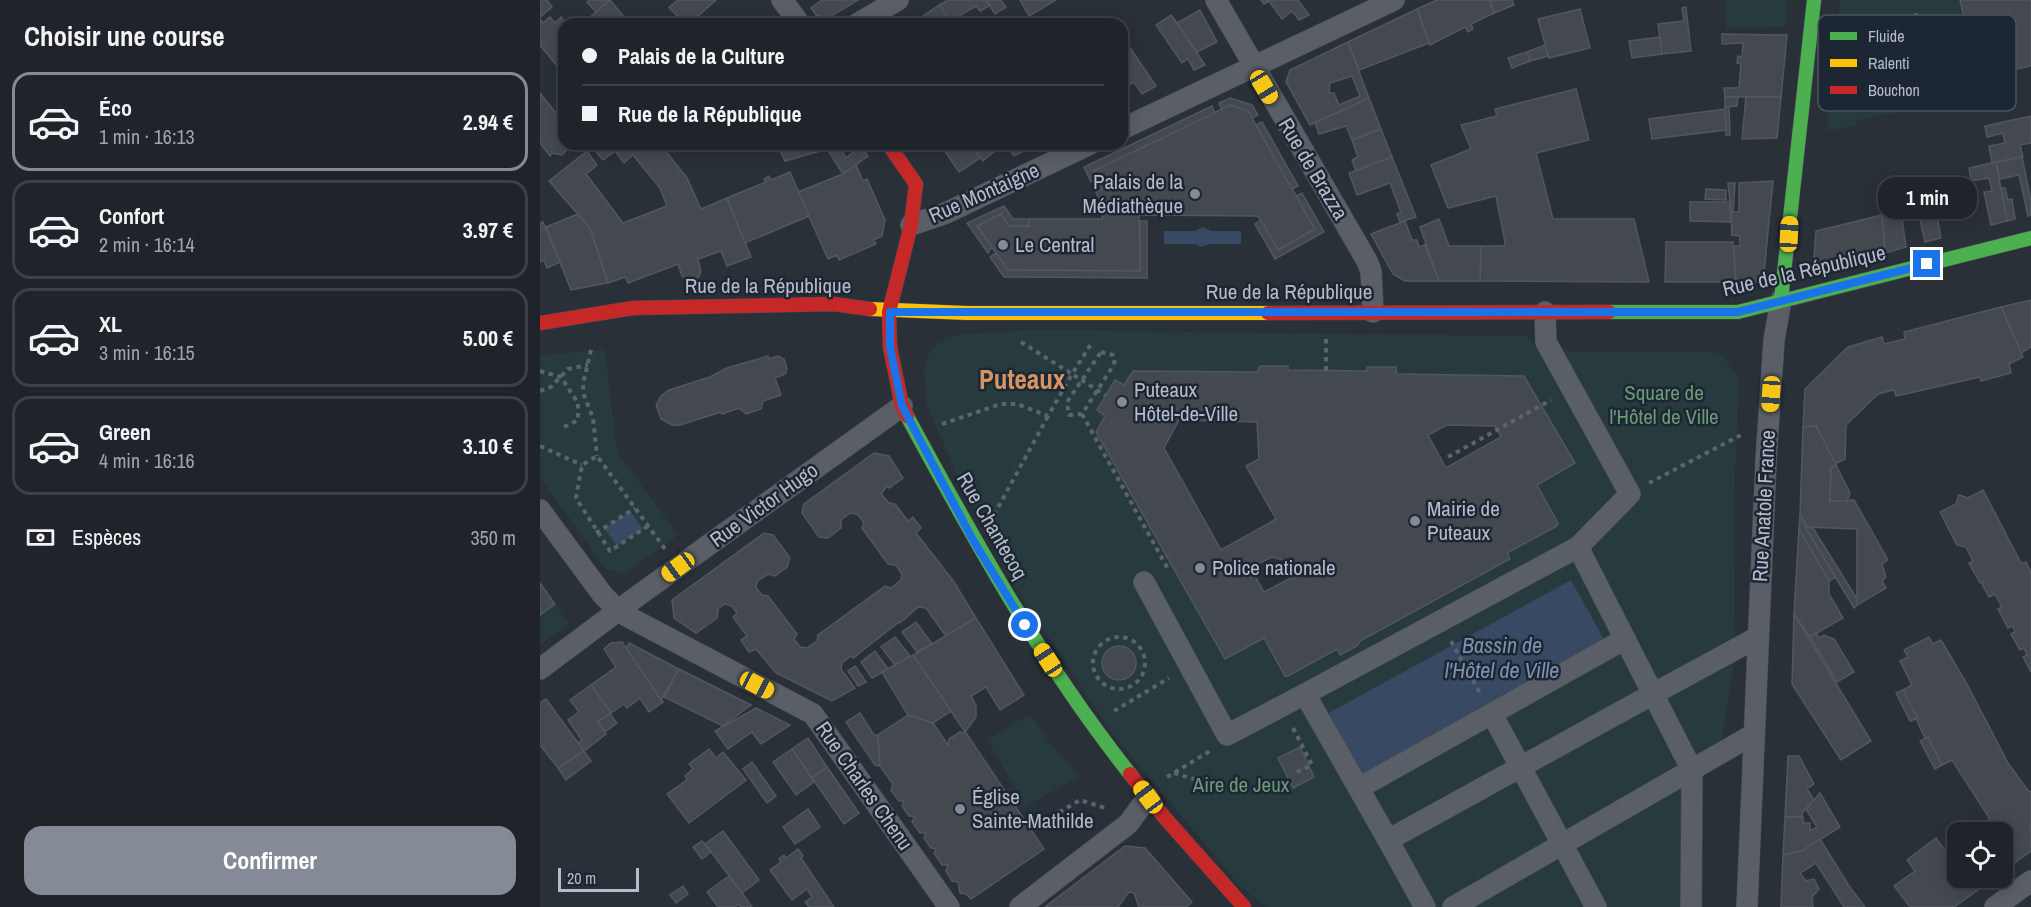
<!DOCTYPE html>
<html lang="fr">
<meta charset="utf-8">
<style>
body{margin:0;font-family:"Archivo Narrow",sans-serif;background:#282c32;color:#f1f3f6;height:100vh;display:flex;flex-direction:column;font-size:22px;white-space:nowrap}
*{box-sizing:border-box;margin:0}
p{font-size:20px;color:#a2a4a8}
.icon{flex:none;width:33px;height:33px;fill:none;stroke:currentColor;stroke-width:2;stroke-linecap:round;stroke-linejoin:round}
.map{position:relative;flex:1;overflow:hidden}
.details{display:flex;flex-direction:column;background:#20242a;width:540px}
.details>*{flex:none}
.top-card{position:absolute;left:18px;top:18px;width:570px;height:132px;border-radius:18px;box-shadow:0 3px 15px #0003,0 0 0 2px #3d4147;display:grid;align-content:center;height:132px;padding:0 24px;background:#20242a}
.buttons{position:absolute;left:1407px;top:822px;display:grid;gap:12px}
.buttons a{display:grid;place-items:center;width:66px;height:66px;border-radius:12px;background:#20242a;box-shadow:0 3px 15px #0003,0 0 0 2px #3d4147;font-size:30px}
.scale{position:absolute;left:18px;bottom:15px;width:81px;box-sizing:border-box;padding-left:6px;border:3px solid #b4bcc9;border-top:0;font-size:16px;line-height:21px;white-space:nowrap;color:#b4bcc9;-webkit-text-stroke:4px #1d2633;paint-order:stroke}
.end{position:absolute;width:27px;height:27px;margin:-14px;border:8px solid #1a73e8;background:#fff;box-shadow:0 0 0 3px #fff}
.from{border-radius:50%}
.bubble{position:absolute;height:42px;border-radius:18px;background:#20242a;box-shadow:0 3px 15px #0003,0 0 0 2px #3d4147;font-size:20px;font-weight:800;line-height:42px;text-align:center}
.car{position:absolute;width:18px;height:36px;margin:-18px -9px;border-radius:8px;box-shadow:0 0 4px 2px #0007;background:linear-gradient(#f5c518 24%,#345 0 40%,#f5c518 0 76%,#345 0 86%,#f5c518 0)}
.top-card b{display:flex;align-items:center;gap:21px;height:57px;font-size:22px}
.top-card b+b{border-top:2px solid #3d4147}
.top-card i{width:15px;height:15px;background:#f1f3f6}
ul{padding:0;list-style:none}
li{display:flex;align-items:center;gap:18px;height:99px;margin:0 12px 9px;padding:0 12px;border:3px solid #3d4147;border-radius:18px}
li div{flex:1}
li b{display:block;font-size:22px}
li em{font-style:normal;font-weight:800}
li.selected{border-color:#848b96}
li>.icon{width:54px;height:54px;stroke-width:1.5}
h2{padding:0 24px;font-size:27px;line-height:72px}
.pay{display:flex;align-items:center;gap:15px;height:66px;padding:0 24px;font-size:22px}
.pay p{margin-inline-start:auto}
.button{display:flex;gap:12px;margin-top:auto;padding:12px 24px}
.button a{flex:1;height:69px;border-radius:18px;background:#848b96;color:#fff;font-size:24px;font-weight:800;line-height:69px;text-align:center}
main{display:flex;flex:1;min-height:0}
.map>svg:first-child{display:block}
</style>
<main>
<section class="details">
<h2>Choisir une course</h2>
<ul>
<li class="selected"><svg class="icon" aria-label="car" viewBox="0 0 24 24"><path d="M5 17H2v-5l4-1 3-4h7l3 4 3 1v5h-3M9 17h6M6 11h13"/><circle cx="7" cy="17" r="2"/><circle cx="17" cy="17" r="2"/></svg><div><b>Éco</b><p>1 min · 16:13</p></div><em>2.94 €</em></li>
<li><svg class="icon" aria-label="car" viewBox="0 0 24 24"><path d="M5 17H2v-5l4-1 3-4h7l3 4 3 1v5h-3M9 17h6M6 11h13"/><circle cx="7" cy="17" r="2"/><circle cx="17" cy="17" r="2"/></svg><div><b>Confort</b><p>2 min · 16:14</p></div><em>3.97 €</em></li>
<li><svg class="icon" aria-label="car" viewBox="0 0 24 24"><path d="M5 17H2v-5l4-1 3-4h7l3 4 3 1v5h-3M9 17h6M6 11h13"/><circle cx="7" cy="17" r="2"/><circle cx="17" cy="17" r="2"/></svg><div><b>XL</b><p>3 min · 16:15</p></div><em>5.00 €</em></li>
<li><svg class="icon" aria-label="car" viewBox="0 0 24 24"><path d="M5 17H2v-5l4-1 3-4h7l3 4 3 1v5h-3M9 17h6M6 11h13"/><circle cx="7" cy="17" r="2"/><circle cx="17" cy="17" r="2"/></svg><div><b>Green</b><p>4 min · 16:16</p></div><em>3.10 €</em></li>
</ul>
<div class="pay"><svg class="icon" aria-label="cash" viewBox="0 0 24 24"><path d="M3 7h18v10H3z"/><circle cx="12" cy="12" r="2"/></svg>Espèces<p>350 m</p></div>
<div class="button"><a>Confirmer</a></div>
</section>
<div class="map">
<svg width="1491" height="907" viewBox="0 0 1491 907">
<rect width="100%" height="100%" fill="#2a3038"/>
<g fill="#273a3e" fill-rule="evenodd">
<polygon points="1185,0 1247,0 1246,27 1186,28"/>
<polygon points="1300,0 1420,0 1437,77 1373,96 1374,109 1317,120 1316,125 1287,131"/>
<path d="M496,330L986,336L997,346L1012,351L1175,352L1182,355L1199,378L1194,496L1195,655L1179,761L1163,769V907H726L701,887L571,732L472,582L427,497L387,407L384,369L387,357L398,343L419,334ZM748,366V370L827,371V367L857,369V374L984,376L1035,463L997,485L1018,522L1016,526L967,553L970,560L820,641L800,655L797,649L749,676L724,638L684,659L556,432L565,416L557,410L575,380L584,385L593,371L717,372L718,367ZM1031,580L1065,641L783,716Z"/>
<polygon points="65,349 77,451 138,535 84,574 66,569 0,478 0,356"/>
<polygon points="15,604 29,624 0,645 0,615"/>
<polygon points="490,714 509,742 540,776 478,811 472,801 479,795 447,740"/>
</g>
<g fill="#384963">
<polygon points="663,227 671,231 701,231 701,244 670,244 661,247 655,244 624,244 624,231 655,231"/>
<polygon points="90,511 103,529 77,546 64,528"/>
<polygon points="1031,580 1065,641 817,777 783,716"/>
</g>
<g fill="#444950" stroke="#52575f" stroke-width="1.5" fill-rule="evenodd">
<polygon points="0,0 7,0 12,7 0,17"/>
<polygon points="50,0 70,0 56,12 47,2"/>
<polygon points="70,0 90,24 42,24"/>
<polygon points="138,0 176,0 149,24 144,24 129,7"/>
<polygon points="282,0 318,0 288,18 276,15 271,8"/>
<polygon points="408,0 446,0 449,6 440,11 436,6 410,21 399,5"/>
<polygon points="446,0 461,0 466,7 455,14"/>
<polygon points="480,0 516,0 489,16"/>
<polygon points="721,0 758,0 769,15 759,20 752,11 742,19 729,1 724,4"/>
<polygon points="897,0 950,0 954,13 931,24 933,29 928,32 925,27 890,45 877,9"/>
<polygon points="950,0 972,0 974,5 954,13"/>
<polygon points="1420,0 1491,0 1491,66 1437,77"/>
<polygon points="399,5 413,24 383,24 379,19"/>
<polygon points="1146,7 1151,51 1122,54 1118,24 1144,21 1142,8"/>
<polygon points="877,9 889,43 819,70 808,42"/>
<polygon points="1040,9 1050,48 1009,58 998,19"/>
<polygon points="660,10 677,42 657,52 637,23"/>
<polygon points="631,15 637,23 665,65 654,70 648,59 642,63 616,25"/>
<polygon points="10,17 15,23 21,17 26,24 24,24 24,64 21,60 16,65 0,45 0,19 3,23"/>
<polygon points="1182,34 1247,35 1241,97 1185,97 1184,88 1199,88 1201,64 1197,63 1198,56 1202,57 1203,43 1182,44"/>
<polygon points="1120,37 1122,54 1092,58 1089,41"/>
<polygon points="584,39 616,86 602,94 594,82 582,89 582,40"/>
<path d="M808,42L829,98L770,125L746,82L750,70ZM812,76L820,96L799,105L794,93H789L790,83Z"/>
<polygon points="1005,45 1008,56 990,61 987,52"/>
<polygon points="987,52 990,61 972,68 968,58"/>
<polygon points="1036,89 1049,140 996,153 1013,219 1094,219 1109,282 940,281 941,246 964,246 965,242 956,196 908,208 891,165 931,149 921,125 957,116 955,109"/>
<polygon points="0,93 24,123 24,144 32,144 22,155 12,153 10,156 0,143"/>
<polygon points="1185,97 1198,97 1197,106 1185,107"/>
<polygon points="1206,97 1241,97 1237,138 1202,139"/>
<polygon points="690,98 712,105 718,115 712,118 708,111 690,105 682,110 679,103"/>
<polygon points="829,98 841,129 812,140 806,126 779,134 775,123"/>
<polygon points="690,105 708,111 775,229 738,250 718,216 599,215 600,271 468,270 437,226 461,214 469,226 489,226 489,219 562,219 562,205 556,192 562,189 553,171"/>
<polygon points="672,106 675,113 553,171 557,179 551,182 544,167"/>
<polygon points="1185,107 1189,107 1190,135 1186,135"/>
<polygon points="1185,109 1186,130 1112,139 1109,119"/>
<polygon points="1491,116 1491,143 1480,145 1483,157 1452,163 1449,146 1465,143 1463,133 1447,137 1445,126"/>
<polygon points="722,122 758,186 752,189 716,125"/>
<polygon points="841,129 852,157 816,171 812,160 818,157 812,140"/>
<polygon points="57,144 120,144 147,178 161,209 187,198 211,257 187,266 181,251 158,259 161,272 158,278 150,281 142,276 138,264 88,283 85,277 68,283 50,228 9,181 47,151 57,165 46,174 83,223 127,206 120,188 93,155 84,163 75,151 63,160 53,148"/>
<polygon points="237,144 284,144 287,149 245,161"/>
<polygon points="284,144 298,144 306,158 321,146 328,156 303,174"/>
<polygon points="400,144 430,144 440,158 419,172"/>
<polygon points="430,144 463,144 443,161"/>
<polygon points="466,144 496,144 496,145 474,156"/>
<polygon points="852,157 876,217 860,222 857,214 861,212 850,183 817,195 809,173"/>
<polygon points="1482,157 1491,201 1491,215 1488,216 1479,175 1460,179 1456,162"/>
<polygon points="1456,162 1467,221 1451,225 1444,192 1452,191 1449,178 1431,181 1429,168"/>
<polygon points="316,165 323,181 327,179 345,220 342,236 333,240 336,244 299,260 297,255 288,259 258,192 303,174"/>
<polygon points="250,172 269,216 205,243 187,198 226,182 224,179 229,176 231,180"/>
<polygon points="1350,180 1352,203 1342,204 1341,183"/>
<polygon points="1233,181 1224,273 1215,282 1196,282 1193,246 1200,246 1200,236 1192,235 1191,212 1199,212 1199,183"/>
<polygon points="1188,183 1195,183 1193,212 1191,212"/>
<polygon points="1461,188 1465,188 1468,200 1472,199 1475,219 1467,221"/>
<polygon points="1166,189 1186,190 1186,200 1165,199"/>
<polygon points="762,193 784,232 735,259 715,224 721,220 738,250 775,229 756,196"/>
<polygon points="1150,202 1190,202 1191,222 1150,221"/>
<polygon points="464,206 473,219 489,219 489,226 469,226 461,214 437,226 452,247 448,253 427,223"/>
<polygon points="1361,212 1366,247 1345,253 1342,215"/>
<polygon points="38,214 50,228 68,283 31,290 6,227"/>
<polygon points="1342,215 1345,253 1286,268 1274,258 1276,231"/>
<polygon points="1397,216 1401,238 1385,242 1380,220"/>
<polygon points="899,219 909,246 941,246 940,281 899,281 880,227"/>
<polygon points="600,221 607,221 607,278 464,277 450,257 456,253 468,270 600,271"/>
<polygon points="865,221 872,240 877,240 879,247 885,245 899,281 865,281 853,274 831,234"/>
<polygon points="3,222 20,262 7,268 4,260 0,262 0,223"/>
<polygon points="1126,242 1193,242 1196,282 1125,282"/>
<polygon points="1491,300 1491,347 1481,353 1461,307"/>
<polygon points="1461,307 1483,357 1469,364 1471,373 1441,381 1440,377 1356,396 1354,390 1338,394 1306,425 1305,459 1295,464 1276,426 1263,427 1265,389 1308,347 1342,337 1344,344 1365,339 1364,332"/>
<polygon points="228,356 229,359 238,356 244,359 247,369 245,374 235,378 241,395 223,401 221,409 206,414 199,408 182,414 181,412 140,425 132,425 121,419 116,405 122,395 129,390 170,377 187,368"/>
<path d="M720,366H748V370L827,371V367H856L857,374L984,376L1035,463L997,485L1018,523L1017,526L967,553L970,559L820,641L817,646L800,655L797,649L748,676H745L724,638L685,659L556,432L565,416L557,410L575,380L584,385L593,371L717,372ZM639,420L717,422L719,459L706,466L736,519L681,550L624,448ZM907,425L955,426L961,437L906,468L888,435ZM732,557L744,560L753,577L724,592L715,576L718,564Z"/>
<polygon points="1276,426 1296,465 1291,468 1290,501 1314,500 1348,560 1342,564 1346,577 1342,581 1346,588 1317,605 1317,529 1265,527 1260,515 1263,427"/>
<polygon points="334,453 349,456 363,478 349,488 347,486 341,494 349,503 355,504 368,521 373,517 381,528 376,533 414,582 436,618 406,636 386,608 378,607 360,623 359,622 313,658 311,656 302,663 301,669 315,688 292,701 236,673 216,649 209,652 201,640 207,636 193,617 197,613 192,606 184,604 178,609 177,618 156,633 134,618 132,600 224,533 233,535 250,558 247,567 235,576 228,574 217,581 216,588 222,595 228,596 257,634 254,639 260,647 267,648 277,641 278,635 345,586 351,588 361,580 362,574 356,565 348,564 322,528 324,522 317,514 310,513 301,520 301,528 288,538 279,537 262,513 264,504"/>
<polygon points="1296,465 1310,493 1307,501 1290,501 1291,468"/>
<polygon points="1443,490 1481,563 1486,562 1491,572 1491,672 1483,657 1487,655 1484,648 1480,650 1471,634 1475,632 1473,626 1468,628 1458,609 1462,607 1455,594 1449,597 1442,584 1443,581 1440,583 1429,563 1433,561 1426,547 1417,545 1400,512 1416,504 1419,495 1428,498"/>
<polygon points="1260,515 1296,577 1289,581 1259,529"/>
<polygon points="1265,527 1273,528 1317,599 1317,605 1314,608"/>
<polygon points="1259,529 1289,581 1289,594 1303,618 1270,637 1254,614"/>
<polygon points="0,583 15,604 0,615"/>
<polygon points="1254,614 1331,741 1301,760 1252,684"/>
<polygon points="436,618 484,695 460,710 446,687 431,696 436,706 436,717 425,732 373,655"/>
<polygon points="376,622 392,644 377,652 362,632"/>
<polygon points="1276,633 1279,638 1284,635 1294,639 1314,672 1297,682 1270,637"/>
<polygon points="355,637 370,656 355,665 341,647"/>
<polygon points="1389,637 1393,644 1401,640 1427,684 1468,763 1489,792 1491,791 1491,851 1462,872 1462,832 1432,832 1450,819 1412,760 1402,765 1388,737 1385,738 1363,690 1372,685 1360,661 1368,657 1364,650"/>
<polygon points="82,642 123,702 109,712 100,698 87,708 84,704 71,713 51,685 76,667 64,649 71,643"/>
<polygon points="89,643 139,669 121,700 86,648"/>
<circle cx="579" cy="663" r="17"/>
<polygon points="335,651 348,669 332,678 321,662"/>
<polygon points="373,655 411,711 393,723 368,715 342,672"/>
<polygon points="315,666 326,682 318,686 308,671"/>
<polygon points="139,669 211,705 183,726 124,697"/>
<polygon points="51,685 71,713 58,722 66,734 44,751 38,743 42,740 28,720 39,712 30,700"/>
<polygon points="1363,690 1378,718 1370,721 1356,693"/>
<polygon points="6,699 44,751 18,768 0,745 0,703"/>
<polygon points="216,708 250,725 221,744 212,732 188,749 175,731"/>
<polygon points="320,713 334,735 338,735 340,766 335,765 306,722"/>
<polygon points="70,714 77,723 65,732 58,722"/>
<polygon points="368,715 393,723 408,745 409,739 420,732 426,733 504,849 431,899 426,894 420,893 418,882 412,881 406,871 408,865 402,865 394,853 396,849 391,848 384,838 386,833 380,833 372,822 375,817 369,816 362,806 364,801 359,801 351,790 353,784 340,766 338,735"/>
<polygon points="1388,737 1402,765 1395,769 1380,741"/>
<polygon points="268,738 287,767 272,778 252,749"/>
<polygon points="760,747 774,777 753,788 738,758"/>
<polygon points="169,749 176,758 183,752 206,780 149,823 127,794 147,780 145,776 153,769 149,764"/>
<polygon points="252,749 274,782 256,795 233,762"/>
<polygon points="44,751 51,761 26,780 18,768"/>
<polygon points="1248,756 1259,756 1274,784 1267,789 1274,800 1262,813 1262,817 1245,817"/>
<polygon points="212,762 236,796 227,803 203,769"/>
<polygon points="287,767 319,813 304,824 272,778"/>
<polygon points="1280,793 1300,827 1262,851 1243,855 1245,817 1263,817 1263,823 1270,823 1270,831 1277,827 1266,809"/>
<polygon points="268,809 280,827 255,844 243,827"/>
<polygon points="183,831 219,880 202,893 165,844"/>
<polygon points="1396,838 1404,849 1418,840 1418,878 1455,878 1414,907 1370,907 1354,886 1375,871 1367,860"/>
<polygon points="1280,839 1309,886 1325,907 1304,907 1276,863 1260,873 1266,881 1274,879 1279,889 1272,897 1273,907 1241,907 1243,855 1262,851"/>
<polygon points="162,841 171,852 162,859 153,847"/>
<polygon points="585,846 605,848 652,902 646,907 599,907 594,893 589,892 578,907 505,907"/>
<polygon points="258,849 263,856 261,858 294,907 269,907 265,902 272,897 267,889 252,900 230,870 241,862 239,859 244,855 246,858"/>
<polygon points="189,876 202,893 212,907 201,907 199,904 195,907 178,907 167,892"/>
<polygon points="143,886 148,894 136,903 130,895"/>
</g>
<g fill="none" stroke-linecap="round" stroke-linejoin="round">
<defs>
<g id="street">
<polyline points="242,0 260,24"/>
<polyline points="676,0 827,261 831,271 833,312"/>
<polyline points="317,24 358,0"/>
<polyline points="582,129 854,0"/>
<polyline points="371,225 406,213 550,144"/>
<polyline points="0,510 62,594 79,612 273,714 409,907"/>
<polyline points="604,582 687,735 765,694 848,840 1113,694 1038,547 1090,494 1006,342 1005,312"/>
<polyline points="0,669 99,595 362,406"/>
<polyline points="765,694 1038,547"/>
<polyline points="952,714 1056,907"/>
<polyline points="819,788 1085,639"/>
<polyline points="848,840 885,907"/>
<polyline points="480,907 588,824 608,797"/>
<polyline points="913,907 1214,734"/>
<polyline points="1151,907 1152,770 1113,694 1216,638"/>
<polyline points="1207,907 1226,460 1234,340 1241,300"/>
<polyline points="1455,907 1491,881"/>
</g>
<g id="fast">
<polyline points="1241,300 1274,0"/>
<polyline points="1069,312 1198,312 1491,238"/>
<path d="M367,416C434,540 502,663 590,774"/>
</g>
<polyline id="slow" points="330,309 427,313 728,313"/>
<g id="jam">
<polyline points="348,144 376,184 371,225 349,312 350,347 362,406 367,416"/>
<polyline points="728,313 1069,312"/>
<polyline points="0,323 93,308 293,304 330,309"/>
<polyline points="590,774 625,818 704,907"/>
</g>
</defs>
<use href="#street" stroke="#484c53" stroke-width="22"/>
<use href="#fast" stroke="#484c53" stroke-width="15"/>
<use href="#slow" stroke="#484c53" stroke-width="15"/>
<use href="#jam" stroke="#484c53" stroke-width="15"/>
<g stroke="#5d636a" stroke-width="4" stroke-dasharray="4.5 4.5" stroke-linecap="butt">
<polyline points="1376,13 1380,37"/>
<circle cx="1382" cy="49" r="12"/>
<polyline points="1393,47 1429,40"/>
<polyline points="1385,60 1391,90"/>
<polyline points="1295,67 1371,52"/>
<polyline points="786,339 786,371"/>
<polyline points="481,342 532,374 553,341"/>
<polyline points="51,350 43,384 44,395 53,418 57,456"/>
<polygon points="561,352 573,355 575,360 573,366 542,414 529,415 527,402"/>
<polyline points="0,371 21,377 38,403 38,420 20,429"/>
<polyline points="0,391 11,387 28,369 48,365"/>
<polyline points="542,414 628,569"/>
<polyline points="402,424 461,404 477,404 508,416 532,374 565,395"/>
<polyline points="0,446 42,465"/>
<polyline points="908,457 1011,400"/>
<polyline points="1109,483 1203,434"/>
<polyline points="454,515 508,416"/>
<polyline points="108,526 70,551 36,498 42,465 57,456 125,549"/>
<polyline points="56,533 95,508"/>
<circle cx="579" cy="663" r="26"/>
<polyline points="911,641 941,695"/>
<polyline points="574,711 629,678"/>
<polyline points="753,728 772,765 757,772"/>
<polyline points="634,773 654,779"/>
<polyline points="627,777 670,751"/>
<polyline points="496,826 540,800 568,809"/>
</g>
<use href="#street" stroke="#5a5e66" stroke-width="21"/>
<use href="#fast" stroke="#4caf50" stroke-width="14"/>
<use href="#slow" stroke="#ffc107" stroke-width="14"/>
<use href="#jam" stroke="#c62828" stroke-width="14"/>
</g>
<g fill="none" stroke-linecap="round" stroke-linejoin="round">
<polyline stroke="#1a73e8" stroke-width="8" points="485,625 433,540 362,406 350,347 350,312 1198,312 1387,264"/>
</g>
<g fill="#848b96" stroke="#1d2633" stroke-width="2">
<circle cx="655" cy="194" r="6"/>
<circle cx="463" cy="245" r="6"/>
<circle cx="582" cy="402" r="6"/>
<circle cx="875" cy="521" r="6"/>
<circle cx="660" cy="568" r="6"/>
<circle cx="420" cy="809" r="6"/>
</g>
<g text-anchor="middle" stroke-width="5" stroke-linejoin="round" paint-order="stroke">
<g font-size="21" fill="#b4bcc9" stroke="#1d2633">
<text transform="translate(773 169) rotate(59)" y="7">Rue de Brazza</text>
<text transform="translate(444 193) rotate(-24)" y="7">Rue Montaigne</text>
<text transform="translate(1264 271) rotate(-13)" y="7">Rue de la République</text>
<text x="228" y="293">Rue de la République</text>
<text x="749" y="299">Rue de la République</text>
<text transform="translate(224 505) rotate(-36)" y="7">Rue Victor Hugo</text>
<text transform="translate(1224 506) rotate(-87)" y="7">Rue Anatole France</text>
<text transform="translate(452 526) rotate(60)" y="7">Rue Chantecoq</text>
<text transform="translate(324 786) rotate(55)" y="7">Rue Charles Chenu</text>
</g>
<g font-size="21" fill="#b4bcc9" stroke="#1d2633" text-anchor="start">
<text x="643" y="189" text-anchor="end">Palais de la<tspan x="643" dy="24">Médiathèque</tspan></text>
<text x="475" y="252">Le Central</text>
<text x="594" y="397">Puteaux<tspan x="594" dy="24">Hôtel-de-Ville</tspan></text>
<text x="887" y="516">Mairie de<tspan x="887" dy="24">Puteaux</tspan></text>
<text x="672" y="575">Police nationale</text>
<text x="432" y="804">Église<tspan x="432" dy="24">Sainte-Mathilde</tspan></text>
</g>
<g font-size="21" fill="#6b9a76" stroke="#1d2633">
<text x="1124" y="400">Square de<tspan x="1124" dy="24">l'Hôtel de Ville</tspan></text>
<text x="701" y="792">Aire de Jeux</text>
</g>
<g font-size="22" font-style="italic" fill="#7c92b1" stroke="#1d2633">
<text x="962" y="653">Bassin de<tspan x="962" dy="25">l'Hôtel de Ville</tspan></text>
</g>
<g font-size="27" font-weight="bold" fill="#d59563" stroke="#1d2633">
<text x="482" y="389">Puteaux</text>
</g>
</g>
<rect x="1278" y="15" width="198" height="96" rx="9" fill="#1d2633" stroke="#4a5360" stroke-width="1.5"/>
<rect x="1290" y="32" width="27" height="8" fill="#4caf50"/>
<rect x="1290" y="59" width="27" height="8" fill="#ffc107"/>
<rect x="1290" y="86" width="27" height="8" fill="#c62828"/>
<g font-size="16" fill="#b4bcc9">
<text x="1328" y="42">Fluide</text>
<text x="1328" y="69">Ralenti</text>
<text x="1328" y="96">Bouchon</text>
</g>
</svg>
<div class="buttons">
<a><svg class="icon" aria-label="locate" viewBox="0 0 24 24"><circle cx="12" cy="12" r="6"/><path d="M12 2v4M12 18v4M2 12h4M18 12h4"/></svg></a>
</div>
<div class="scale">20 m</div>
<i class="end from" style="left:485px;top:625px"></i>
<i class="end" style="left:1387px;top:264px"></i>
<div class="bubble" style="left:1338px;top:177px;width:99px">1 min</div>
<i class="car" style="left:724px;top:87px;rotate:149deg"></i>
<i class="car" style="left:1249px;top:234px;rotate:3deg"></i>
<i class="car" style="left:1231px;top:394px;rotate:184deg"></i>
<i class="car" style="left:138px;top:567px;rotate:234deg"></i>
<i class="car" style="left:508px;top:660px;rotate:327deg"></i>
<i class="car" style="left:217px;top:685px;rotate:118deg"></i>
<i class="car" style="left:608px;top:797px;rotate:323deg"></i>
<div class="top-card">
<b><i class="from"></i>Palais de la Culture</b>
<b><i></i>Rue de la République</b>
</div>
</div>
</main>
